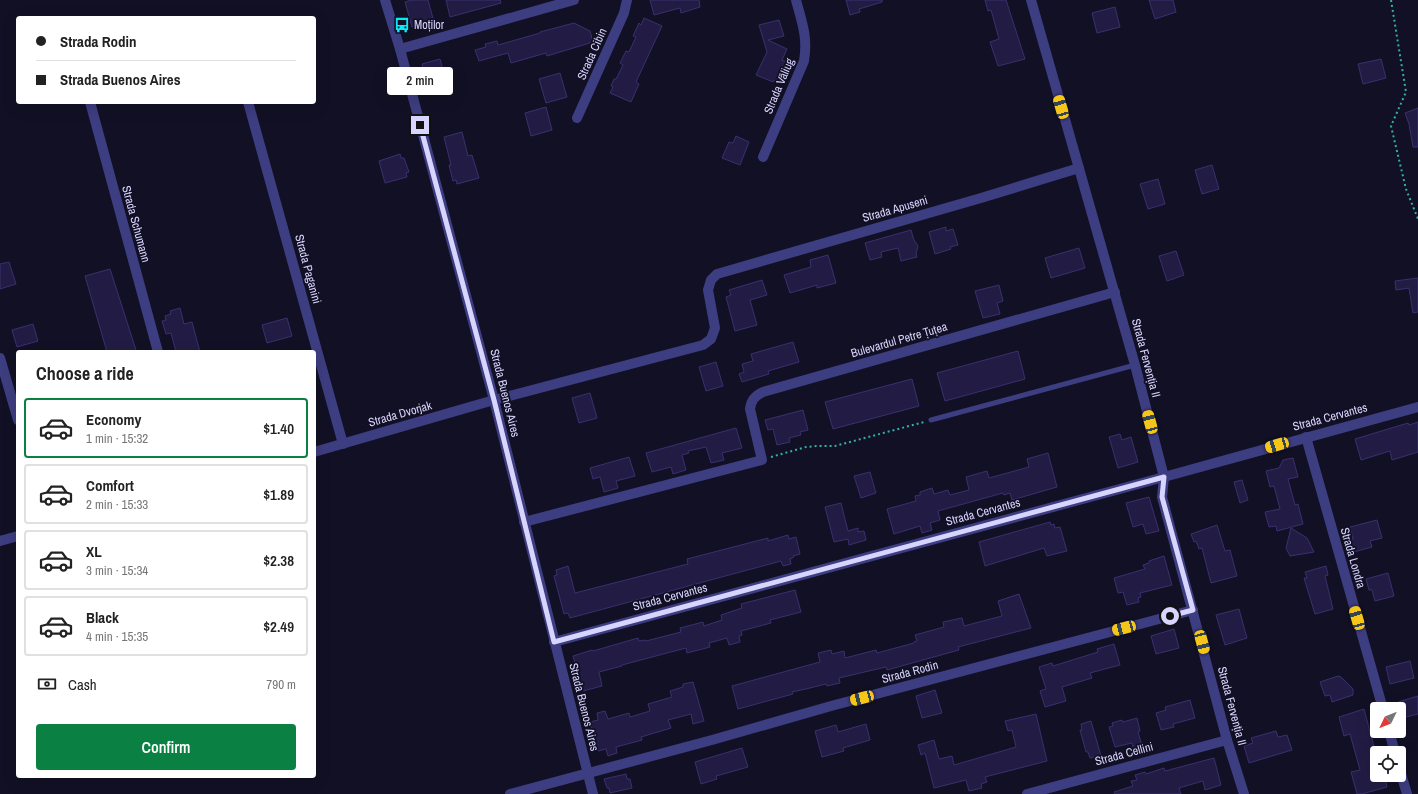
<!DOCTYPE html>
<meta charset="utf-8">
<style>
body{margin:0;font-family:"Archivo Narrow",sans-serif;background:#f2f2f2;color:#222;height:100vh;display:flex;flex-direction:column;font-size:15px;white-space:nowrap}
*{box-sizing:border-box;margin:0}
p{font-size:13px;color:#767676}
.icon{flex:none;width:22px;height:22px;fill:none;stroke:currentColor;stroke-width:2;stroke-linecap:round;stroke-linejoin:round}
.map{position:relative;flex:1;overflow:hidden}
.details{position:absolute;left:16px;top:350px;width:300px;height:428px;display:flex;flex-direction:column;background:#fff;border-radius:4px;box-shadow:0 4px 16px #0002}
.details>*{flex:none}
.hud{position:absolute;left:16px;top:16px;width:300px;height:88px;border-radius:4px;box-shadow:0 4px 16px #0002;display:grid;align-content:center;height:88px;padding:0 20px;background:#fff}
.needle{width:26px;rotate:227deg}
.fabs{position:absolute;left:1370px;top:702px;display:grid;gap:8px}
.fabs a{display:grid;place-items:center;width:36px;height:36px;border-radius:4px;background:#fff;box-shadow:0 4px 16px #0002;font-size:20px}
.end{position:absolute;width:18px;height:18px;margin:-9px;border:5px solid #d7d4fd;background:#111;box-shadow:0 0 0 2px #111}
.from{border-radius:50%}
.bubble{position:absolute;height:28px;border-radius:4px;background:#fff;box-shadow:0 4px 16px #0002;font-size:13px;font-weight:600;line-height:28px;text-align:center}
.car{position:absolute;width:12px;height:24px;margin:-12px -6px;border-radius:5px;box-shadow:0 0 3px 1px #0007;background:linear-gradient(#f5c518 24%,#345 0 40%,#f5c518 0 76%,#345 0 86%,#f5c518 0)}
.hud b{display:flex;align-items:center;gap:14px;height:38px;font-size:15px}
.hud b+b{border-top:1px solid #e0e0e0}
.hud i{width:10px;height:10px;background:#222}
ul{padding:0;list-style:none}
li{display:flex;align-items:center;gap:12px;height:60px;margin:0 8px 6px;padding:0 12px;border:2px solid #e0e0e0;border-radius:4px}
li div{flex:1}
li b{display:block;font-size:15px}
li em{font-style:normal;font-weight:600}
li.current{border-color:#0b8043}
li>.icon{width:36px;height:36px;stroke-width:1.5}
h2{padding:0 20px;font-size:18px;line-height:48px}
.pay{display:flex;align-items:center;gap:10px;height:44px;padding:0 20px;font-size:15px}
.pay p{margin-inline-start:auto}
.button{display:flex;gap:8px;margin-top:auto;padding:8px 20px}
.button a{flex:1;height:46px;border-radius:4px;background:#0b8043;color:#fff;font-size:16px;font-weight:600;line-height:46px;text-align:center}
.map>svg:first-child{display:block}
</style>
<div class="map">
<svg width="1418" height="794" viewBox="0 0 1418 794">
<rect width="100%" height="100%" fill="#121024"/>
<g fill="#221c44" stroke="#39306f">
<polygon points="412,0 428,0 434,22 412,27 405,2"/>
<polygon points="446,0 500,0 501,3 450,17"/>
<polygon points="650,0 699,0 700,7 681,13 680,8 654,15"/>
<polygon points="846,0 882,0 882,2 859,9 860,12 850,15"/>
<polygon points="985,0 1006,0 1025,59 998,66 990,42 999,39 991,10 988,11"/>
<polygon points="1149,0 1173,0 1176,12 1155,19"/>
<polygon points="1115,7 1120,27 1097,33 1092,13"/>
<polygon points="644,18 662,26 636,82 639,84 631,102 610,93 613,87 611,86 614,79 616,79 623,65 620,63 626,51 629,52 636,37 633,36 639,23 641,25"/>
<polygon points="779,20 784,36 768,40 787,49 782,60 786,62 777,82 774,80 773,82 756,75 767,52 759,25"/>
<polygon points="574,23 590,31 593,42 547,56 546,53 511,63 508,53 479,61 475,50 486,47 485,44 497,41 498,45 540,33 540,32"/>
<polygon points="440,59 445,77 427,82 422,64"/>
<polygon points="1381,59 1386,78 1363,84 1358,64"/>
<polygon points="560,73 567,97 546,103 539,79"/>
<polygon points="546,107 552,130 531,136 525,113"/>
<polygon points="1418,108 1418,147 1413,147 1409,124 1405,113"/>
<polygon points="462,132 468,156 472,155 479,178 457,184 456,180 453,181 449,165 451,165 444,137"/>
<polygon points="736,136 749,142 740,165 722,158 729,142 733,143"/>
<polygon points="400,154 401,158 404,158 409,172 406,173 407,177 385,183 379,161"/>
<polygon points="1212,165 1219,189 1202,194 1195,170"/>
<polygon points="1158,179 1165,204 1148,209 1140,184"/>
<polygon points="946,227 946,231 953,229 958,245 950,247 951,249 935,254 929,232"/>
<polygon points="911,230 914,240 918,246 916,254 917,257 901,261 898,248 881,252 882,257 870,260 865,243"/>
<polygon points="1079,248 1085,268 1051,278 1045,258"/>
<polygon points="1176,251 1184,275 1167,281 1159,256"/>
<polygon points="828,255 836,283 817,288 817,285 790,293 784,275 811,267 810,260"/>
<polygon points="9,262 16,284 0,289 0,264"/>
<polygon points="110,269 136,350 130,352 107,352 85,276"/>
<polygon points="1418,278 1418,312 1413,313 1409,288 1396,290 1395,281"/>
<polygon points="762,280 767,295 750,300 757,325 735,331 726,297 731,295 729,290"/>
<polygon points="999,285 1003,301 997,303 1000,314 983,318 975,291"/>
<polygon points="180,308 184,324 192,322 200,352 176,352 171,333 166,334 162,321 166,320 165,316 171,314 170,311"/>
<polygon points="287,318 292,336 267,343 262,325"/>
<polygon points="33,324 38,341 17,347 12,330"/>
<polygon points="793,342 799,362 768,371 769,374 742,382 739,374 744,372 742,364 753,361 751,354"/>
<polygon points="1018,351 1025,379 945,401 937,373"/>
<polygon points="716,362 723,386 706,391 699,367"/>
<polygon points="912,379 919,406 833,429 825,402"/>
<polygon points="590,393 597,418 579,423 572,398"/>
<polygon points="803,410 808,430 800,432 801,435 789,438 790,442 777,445 773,429 768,430 765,420"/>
<polygon points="1418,422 1418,452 1392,460 1390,451 1361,460 1355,439 1408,423 1409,425"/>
<polygon points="736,428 742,448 722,453 724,460 711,463 706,447 688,451 689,453 682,455 686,470 673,474 671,467 652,472 646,453"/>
<polygon points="1120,434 1122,440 1131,437 1138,462 1118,468 1109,437"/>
<polygon points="1048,453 1057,487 1012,500 1010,493 1004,495 1003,493 938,511 940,520 930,523 932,530 922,533 920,526 894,534 887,509 916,501 915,496 920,495 920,492 932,488 934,494 948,490 950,495 969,490 966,477 987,471 989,478 1029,467 1027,459"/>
<polygon points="629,457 635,476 616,481 618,488 604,492 600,477 593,479 590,468"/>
<polygon points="1293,458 1298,477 1288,479 1295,505 1298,504 1303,524 1277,531 1276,526 1269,527 1265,512 1280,509 1274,486 1270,487 1266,471 1279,468 1283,460"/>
<polygon points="870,472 876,493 861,498 854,476"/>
<polygon points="1242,480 1248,500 1240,503 1234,482"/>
<polygon points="1149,497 1159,531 1146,534 1143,524 1133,527 1126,503"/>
<polygon points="841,503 848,531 858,528 858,532 864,531 866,540 849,545 848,539 834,542 825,507"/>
<polygon points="1377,520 1382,538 1370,541 1372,547 1350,553 1347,541 1353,539 1350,527"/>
<polygon points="1050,522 1051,525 1054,524 1055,528 1060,527 1067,551 1047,556 1044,548 985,566 979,542"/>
<polygon points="1217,525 1225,551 1230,550 1237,576 1211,583 1202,548 1199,549 1196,541 1194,542 1191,534"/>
<polygon points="1291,528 1307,538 1314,552 1290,556 1286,548"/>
<polygon points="788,535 789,539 796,537 800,554 793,556 794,557 790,559 791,564 783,566 781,561 570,618 568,613 564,614 554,576 557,575 556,570 568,566 575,593 688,564 687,559 768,538 768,541"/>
<polygon points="1164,556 1172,585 1140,593 1141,597 1138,598 1139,602 1127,605 1123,592 1118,593 1114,578 1145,569 1143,565 1149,563 1149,561"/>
<polygon points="1326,566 1328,575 1325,576 1333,609 1315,614 1304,578 1307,578 1305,572"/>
<polygon points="1388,573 1394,596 1375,601 1372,590 1369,590 1366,579"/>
<polygon points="795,590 801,612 770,620 771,623 741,631 742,635 739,636 740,642 729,645 727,638 709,643 710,647 687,653 686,648 622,665 622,666 599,672 602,686 583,691 573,656 592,650 593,651 638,638 639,641 645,640 646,641 681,632 680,628 703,622 704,626 722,620 721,615 742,608 741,604"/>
<polygon points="1019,594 1031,628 958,647 959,650 887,670 886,667 839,678 840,683 827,686 826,684 810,688 792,692 793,694 738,709 732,686 820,662 818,653 831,650 832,654 844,651 845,658 876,650 877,653 914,643 914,642 917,641 915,635 944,627 943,622 962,618 964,626 1002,616 998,601"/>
<polygon points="1239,609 1247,638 1225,645 1216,615"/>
<polygon points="1174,629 1179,648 1156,654 1151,636"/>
<polygon points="1114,644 1120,665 1090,673 1092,678 1062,687 1066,701 1045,707 1040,691 1046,689 1039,667 1052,663 1053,666 1098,652 1097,649"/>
<polygon points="1410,661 1414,678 1390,684 1386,667"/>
<polygon points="1338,676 1341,677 1353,689 1353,695 1332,702 1330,695 1325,696 1320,682"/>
<polygon points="693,682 704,721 693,724 691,714 668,720 671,728 641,737 642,740 616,747 617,753 608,756 606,749 598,751 590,722 598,720 597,713 605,711 608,719 629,713 630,717 650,711 648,704 672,697 670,691 683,687 683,684"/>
<polygon points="935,690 942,713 922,718 916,696"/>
<polygon points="1418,696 1418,714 1402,718 1398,702"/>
<polygon points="1190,700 1195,718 1173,724 1174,727 1161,730 1156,713 1166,710 1165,707"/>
<polygon points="1364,709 1377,758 1377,775 1384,775 1387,787 1362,794 1357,794 1351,772 1360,770 1350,734 1344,736 1339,717"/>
<polygon points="1036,714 1047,761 985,777 987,782 981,784 982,788 969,791 966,780 934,788 925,753 921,755 918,745 934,740 939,759 952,756 954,765 1016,747 1012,730 1008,731 1005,721"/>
<polygon points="1137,718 1140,731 1138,732 1143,749 1134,751 1132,743 1115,747 1109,727 1113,726 1112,723 1122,720 1123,722"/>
<polygon points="1091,721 1101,756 1090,758 1088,752 1086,752 1080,730 1082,730 1081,724"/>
<polygon points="866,724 870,740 843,748 844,751 822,757 815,731 836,725 838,732"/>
<polygon points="1276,731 1278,737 1287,735 1292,750 1249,763 1244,746 1253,743 1251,738"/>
<polygon points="742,748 748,767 716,776 717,779 701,784 695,762"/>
<polygon points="1214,758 1221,785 1205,790 1203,781 1179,788 1181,794 1115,794 1114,792 1133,786 1131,781 1137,780 1135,775 1145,772 1146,774 1164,768 1165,771"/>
<polygon points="626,774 627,779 630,779 632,788 610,793 609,788 607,788 604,779"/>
</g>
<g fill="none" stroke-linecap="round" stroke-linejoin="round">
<g stroke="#34b1a3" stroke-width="2" stroke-dasharray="2 3" stroke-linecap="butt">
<polyline points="1391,0 1406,92 1391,126 1406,189 1418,219"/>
<polyline points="771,457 806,447 816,446 835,446 924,422"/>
</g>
<polyline stroke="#3d3d81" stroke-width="5" points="931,420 1135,365"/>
<g stroke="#3d3d81" stroke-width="10">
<polyline points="385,0 400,49 494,400 593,794"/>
<polyline points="400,49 574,0"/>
<polyline points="90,102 158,352"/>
<polyline points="248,102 343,444"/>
<polyline points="577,118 624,13 627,0"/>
<path d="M763,157L804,61C808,37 802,23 796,0"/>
<polyline points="0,358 18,420"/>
<polyline points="1306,437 1383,709"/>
<polyline points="314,452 494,400 703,345 711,339 715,328 708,290 711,280 717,274 981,198 1079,168"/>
<path d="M524,522L762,460L750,409C751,400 755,396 763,392L1115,292"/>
<polyline points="0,541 18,536"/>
<polyline points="554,642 1164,477"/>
<polyline points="1389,731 1395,753"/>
<polyline points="1399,767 1407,794"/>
<polyline points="510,794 712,740 831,706 1193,610"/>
<polyline points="1027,794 1227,740"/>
</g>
<g stroke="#3d3d81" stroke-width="10">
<polyline points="1031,0 1135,365 1164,477 1162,497 1227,740 1244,794"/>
<polyline points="1164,477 1418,407"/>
</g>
</g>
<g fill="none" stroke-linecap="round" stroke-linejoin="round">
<polyline stroke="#d7d4fd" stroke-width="5" points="420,125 494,400 554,642 1164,477 1162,497 1193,610 1170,616"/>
</g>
<defs>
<symbol id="bus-bare" viewBox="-9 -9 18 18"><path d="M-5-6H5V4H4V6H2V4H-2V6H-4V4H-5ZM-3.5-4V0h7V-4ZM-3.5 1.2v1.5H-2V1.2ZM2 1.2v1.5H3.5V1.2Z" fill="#0be7f3" stroke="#121024" stroke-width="2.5" paint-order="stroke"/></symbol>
</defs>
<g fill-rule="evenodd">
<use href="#bus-bare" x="391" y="14" width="22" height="22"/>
</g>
<g text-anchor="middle" stroke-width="3.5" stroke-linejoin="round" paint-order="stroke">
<g font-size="12" fill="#d7d4fd" stroke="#121024" text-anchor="start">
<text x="414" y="29">Moților</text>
</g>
<g font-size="12" fill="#d7d4fd" stroke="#121024">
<text transform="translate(592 54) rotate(-66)" y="4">Strada Cibin</text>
<text transform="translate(779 86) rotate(-67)" y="4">Strada Văliug</text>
<text transform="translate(895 209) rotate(-16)" y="4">Strada Apuseni</text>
<text transform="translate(136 224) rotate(75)" y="4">Strada Schumann</text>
<text transform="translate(308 269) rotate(75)" y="4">Strada Paganini</text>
<text transform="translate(899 340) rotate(-16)" y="4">Bulevardul Petre Țuțea</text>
<text transform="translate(1146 358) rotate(75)" y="4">Strada Fervenția II</text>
<text transform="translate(505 393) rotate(76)" y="4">Strada Buenos Aires</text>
<text transform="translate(400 414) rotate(-16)" y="4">Strada Dvorjak</text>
<text transform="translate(1330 417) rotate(-15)" y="4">Strada Cervantes</text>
<text transform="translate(983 512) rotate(-15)" y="4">Strada Cervantes</text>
<text transform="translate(1353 558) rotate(74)" y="4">Strada Londra</text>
<text transform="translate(670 597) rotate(-15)" y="4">Strada Cervantes</text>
<text transform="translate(910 672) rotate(-15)" y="4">Strada Rodin</text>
<text transform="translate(1232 706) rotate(75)" y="4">Strada Fervenția II</text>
<text transform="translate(584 707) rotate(76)" y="4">Strada Buenos Aires</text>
<text transform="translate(1124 754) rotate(-15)" y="4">Strada Cellini</text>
</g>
</g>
</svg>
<div class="fabs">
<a><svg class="needle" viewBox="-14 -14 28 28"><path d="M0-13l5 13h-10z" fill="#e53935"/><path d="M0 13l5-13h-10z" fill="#767676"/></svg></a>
<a><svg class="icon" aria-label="locate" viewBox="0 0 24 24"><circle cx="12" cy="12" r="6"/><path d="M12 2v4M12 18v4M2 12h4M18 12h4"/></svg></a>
</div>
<i class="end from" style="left:1170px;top:616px"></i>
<i class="end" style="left:420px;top:125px"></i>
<div class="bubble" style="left:387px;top:67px;width:66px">2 min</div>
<i class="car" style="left:1061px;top:107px;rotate:344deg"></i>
<i class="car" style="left:1150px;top:422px;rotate:345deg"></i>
<i class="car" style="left:1277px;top:445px;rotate:254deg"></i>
<i class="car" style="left:1357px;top:618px;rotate:344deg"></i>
<i class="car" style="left:1124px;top:628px;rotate:255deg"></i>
<i class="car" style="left:1202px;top:642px;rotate:165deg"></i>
<i class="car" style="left:862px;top:698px;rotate:255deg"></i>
<div class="hud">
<b><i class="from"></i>Strada Rodin</b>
<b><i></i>Strada Buenos Aires</b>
</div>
<section class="details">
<h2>Choose a ride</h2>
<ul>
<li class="current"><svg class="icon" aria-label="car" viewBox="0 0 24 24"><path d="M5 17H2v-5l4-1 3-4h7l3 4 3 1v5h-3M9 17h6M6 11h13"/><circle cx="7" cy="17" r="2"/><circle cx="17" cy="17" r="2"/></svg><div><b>Economy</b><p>1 min · 15:32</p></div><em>$1.40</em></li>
<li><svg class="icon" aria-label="car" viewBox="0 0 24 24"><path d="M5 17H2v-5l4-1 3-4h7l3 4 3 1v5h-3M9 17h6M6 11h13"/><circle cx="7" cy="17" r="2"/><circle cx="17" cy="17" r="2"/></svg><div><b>Comfort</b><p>2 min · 15:33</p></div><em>$1.89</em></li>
<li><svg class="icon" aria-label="car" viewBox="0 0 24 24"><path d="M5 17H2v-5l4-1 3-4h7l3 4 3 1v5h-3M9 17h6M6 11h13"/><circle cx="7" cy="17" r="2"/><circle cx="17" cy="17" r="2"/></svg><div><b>XL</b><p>3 min · 15:34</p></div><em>$2.38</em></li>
<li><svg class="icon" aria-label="car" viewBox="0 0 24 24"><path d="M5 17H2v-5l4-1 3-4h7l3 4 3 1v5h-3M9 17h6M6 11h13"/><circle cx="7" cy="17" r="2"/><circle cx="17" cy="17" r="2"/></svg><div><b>Black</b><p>4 min · 15:35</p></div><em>$2.49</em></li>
</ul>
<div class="pay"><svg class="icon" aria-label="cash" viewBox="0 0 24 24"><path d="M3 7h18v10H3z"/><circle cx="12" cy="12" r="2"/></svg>Cash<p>790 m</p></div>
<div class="button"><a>Confirm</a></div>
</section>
</div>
